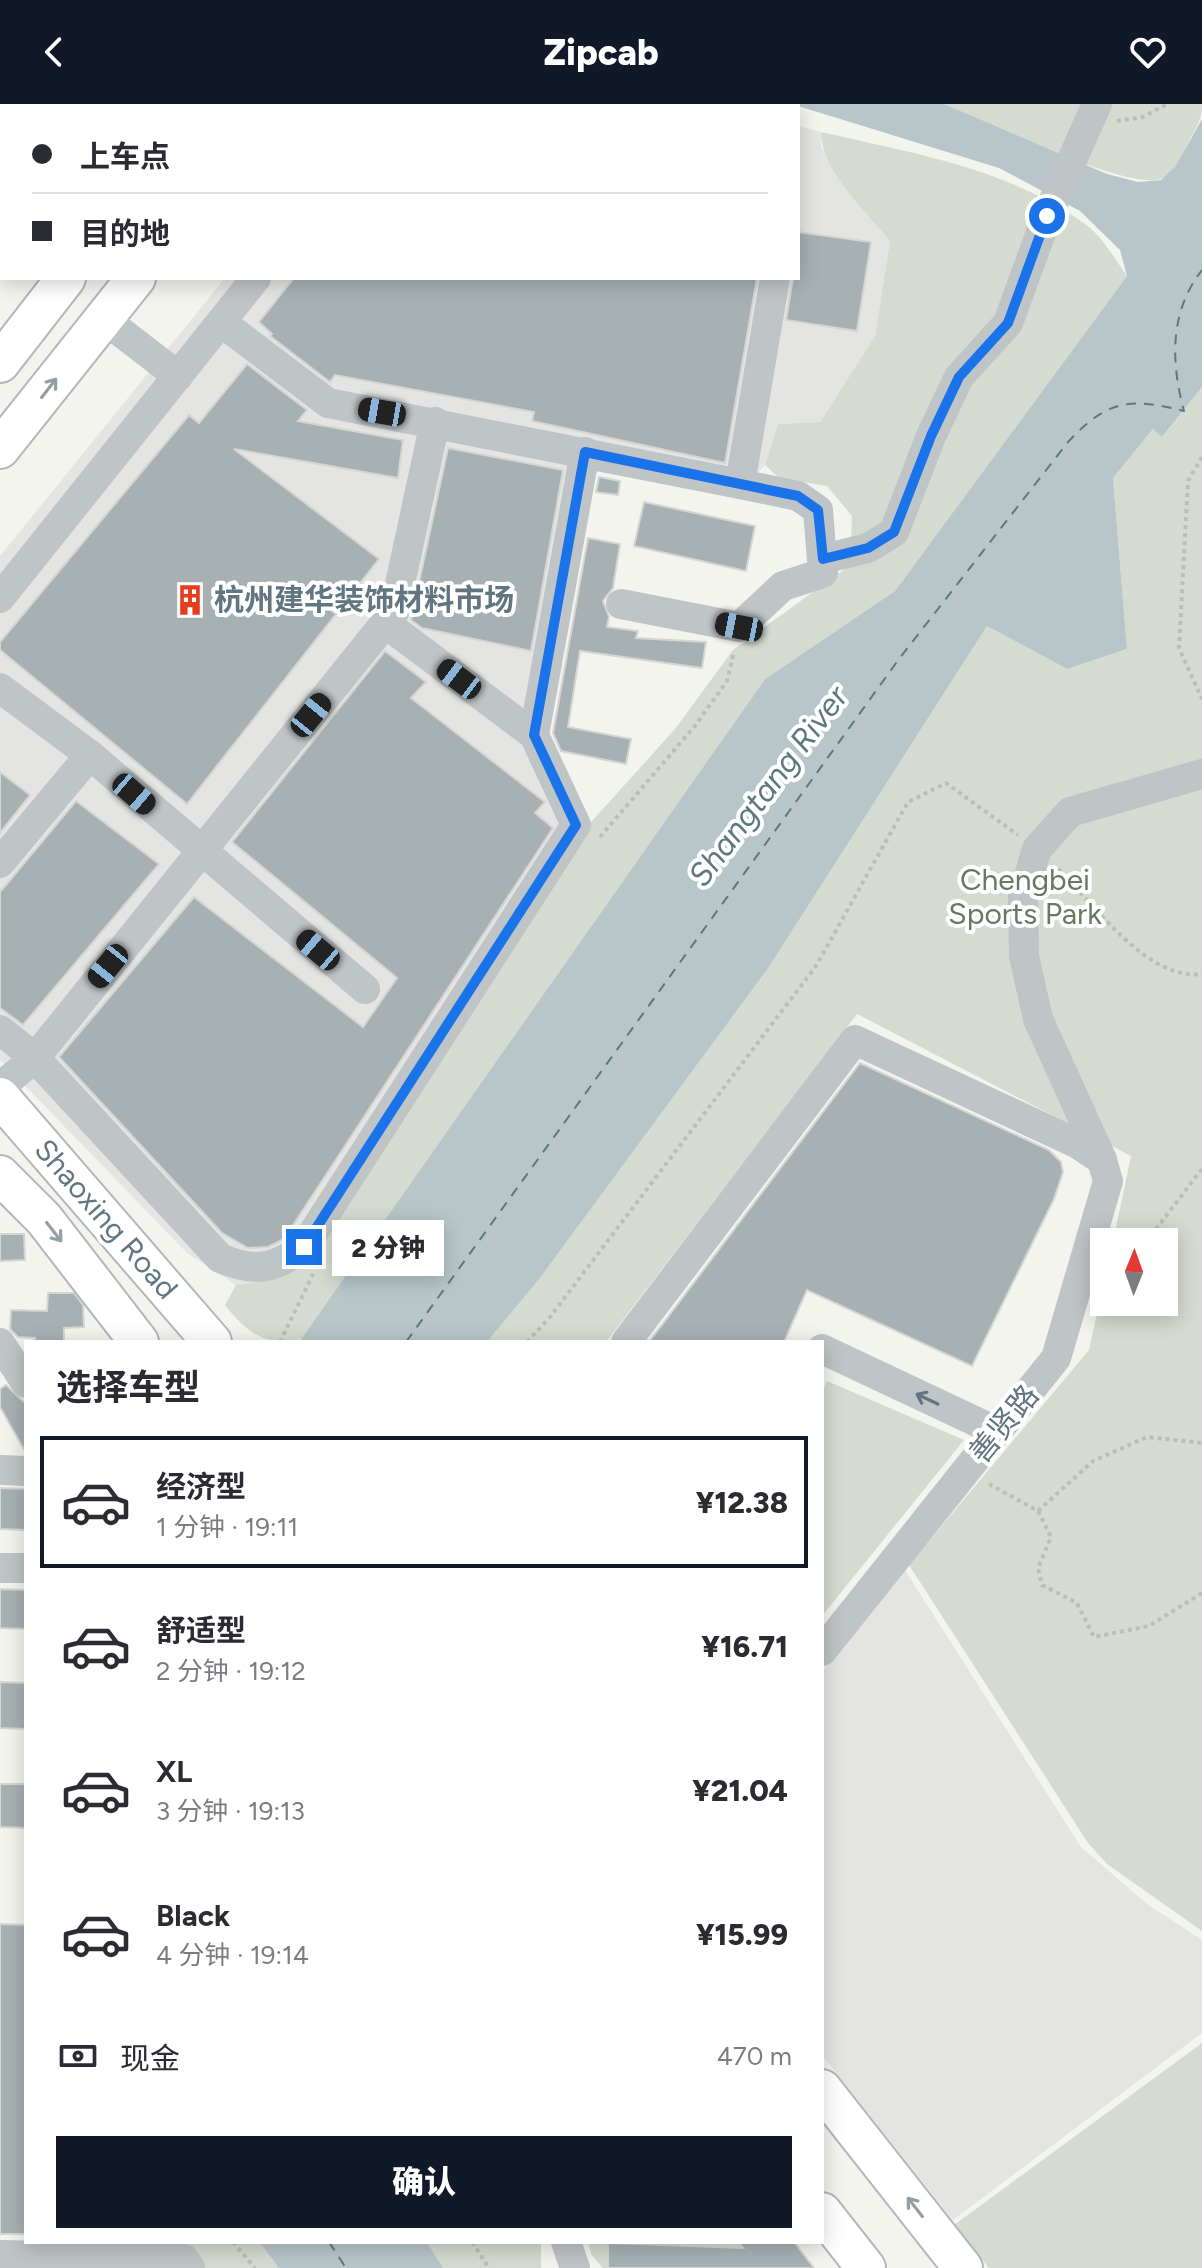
<!DOCTYPE html>
<html lang="zh">
<meta charset="utf-8">
<style>
body{margin:0;font-family:Figtree,"Noto Sans SC",sans-serif;background:#f7f7f7;color:#2b2b33;height:100vh;display:flex;flex-direction:column;font-size:30px;white-space:nowrap}
*{box-sizing:border-box;margin:0}
p{font-size:26px;color:#7c7c81}
.icon{flex:none;width:44px;height:44px;fill:none;stroke:currentColor;stroke-width:2;stroke-linecap:round;stroke-linejoin:round}
.map{position:relative;flex:1;overflow:hidden}
.details{position:absolute;left:24px;top:1236px;width:800px;height:904px;display:flex;flex-direction:column;background:#fff;border-radius:0px;box-shadow:0 4px 20px #0003}
.details>*{flex:none}
.top-card{position:absolute;left:0px;top:0px;width:800px;height:176px;box-shadow:0 4px 20px #0003;display:grid;align-content:center;height:176px;padding:0 32px;background:#fff}
.needle{width:52px;rotate:1deg}
.fabs{position:absolute;left:1090px;top:1124px;display:grid;gap:16px}
.fabs a{display:grid;place-items:center;width:88px;height:88px;border-radius:0px;background:#fff;box-shadow:0 4px 20px #0003;font-size:40px}
.end{position:absolute;width:36px;height:36px;margin:-18px;border:10px solid #1a73e8;background:#fff;box-shadow:0 0 0 4px #fff}
.from{border-radius:50%}
.bubble{position:absolute;height:56px;border-radius:0px;background:#fff;box-shadow:0 4px 20px #0003;font-size:26px;font-weight:800;line-height:56px;text-align:center}
.car{position:absolute;width:24px;height:48px;margin:-24px -12px;border-radius:10px;box-shadow:0 0 6px 2px #0007;background:linear-gradient(#222 24%,#8ab4d8 0 40%,#222 0 76%,#8ab4d8 0 86%,#222 0)}
.top-card b{display:flex;align-items:center;gap:28px;height:76px;font-size:30px}
.top-card b+b{border-top:2px solid #e1e1e2}
.top-card i{width:20px;height:20px;background:#2b2b33}
ul{padding:0;list-style:none}
li{display:flex;align-items:center;gap:24px;height:132px;margin:0 16px 12px;padding:0 16px;border:4px solid transparent;border-radius:0px}
li div{flex:1}
li b{display:block;font-size:30px}
li em{font-style:normal;font-weight:800}
li.current{border-color:#111827}
li>.icon{width:72px;height:72px;stroke-width:1.5}
h2{padding:0 32px;font-size:36px;line-height:96px}
.pay{display:flex;align-items:center;gap:20px;height:88px;padding:0 32px;font-size:30px}
.pay p{margin-inline-start:auto}
.primary-button{display:flex;gap:16px;margin-top:auto;padding:16px 32px}
.primary-button a{flex:1;height:92px;border-radius:0px;background:#111827;color:#fff;font-size:32px;font-weight:800;line-height:92px;text-align:center}
header{display:flex;justify-content:space-between;align-items:center;height:104px;padding:0 32px;background:#111827;color:#fff;font-size:36px;font-weight:800}
.map>svg:first-child{display:block}
</style>
<header><svg class="icon" aria-label="back" viewBox="0 0 24 24"><path d="M15 5l-7 7 7 7"/></svg>Zipcab<svg class="icon" aria-label="heart" viewBox="0 0 24 24"><path d="M12 20l-8-8c-3-5 5-10 8-4 3-6 11-1 8 4z"/></svg></header>
<div class="map">
<svg width="1202" height="2164" viewBox="0 0 1202 2164">
<rect width="100%" height="100%" fill="#f4f4ef"/>
<g fill="#e4e5e3">
<polygon points="798,22 821,28 821,42 836,68 890,137 875,232 820,318 778,320 765,361 755,372 574,336 526,597 583,727 265,1177 236,1181 187,1149 0,956 0,452 225,174 798,174"/>
<polygon points="905,1466 1081,1743 1147,1800 1202,1836 1202,1929 953,2116 822,1951 822,1568"/>
</g>
<g fill="#d5dbd0">
<path d="M944,0H1202C1202,17 1195,25 1188,39C1181,52 1176,67 1163,74C1134,91 980,15 944,0Z"/>
<path d="M821,28C912,49 1008,64 1085,120C1102,132 1115,155 1127,172L895,487L765,575L301,1235C266,1244 245,1227 225,1201L236,1181L265,1177L583,727L675,625L733,546L850,461L852,412L827,382L779,374L765,361L778,320L820,318L875,232L890,137C867,108 821,67 821,28Z"/>
<polygon points="1202,283 1202,1827 1107,1760 1088,1739 909,1461 1089,1246 1104,1177 1104,1198 1164,1198 1164,1138 1113,1138 1131,1052 857,910 606,1238 487,1238 540,1174 769,863 987,522 1067,565 1127,545 1113,374 1153,325 1163,332"/>
<polygon points="827,1277 964,1336 822,1512 822,1289"/>
<polygon points="1202,1939 1202,2164 989,2164 954,2121"/>
<polygon points="181,2138 259,2138 279,2164 198,2164"/>
<polygon points="427,2138 541,2138 541,2164 443,2164"/>
<polygon points="588,2138 761,2138 781,2164 603,2164 591,2150"/>
</g>
<g fill="#b8c6c9">
<polygon points="780,0 944,0 1107,70 1138,78 1161,76 1175,63 1202,15 1202,283 1162,333 1153,325 1113,374 1127,545 1067,565 987,522 769,863 540,1174 487,1238 299,1238 765,575 895,487 1127,172 1120,146 1080,107 999,64 798,2"/>
<polygon points="259,2138 427,2138 443,2164 279,2164"/>
</g>
<g fill="none" stroke-linecap="round" stroke-linejoin="round">
<g stroke="#5d797f" stroke-width="2" stroke-dasharray="10 8" stroke-linecap="butt">
<path d="M406,1238L899,555L1068,338C1107,296 1130,293 1184,307C1171,259 1169,208 1202,166"/>
<polyline points="329,2138 346,2164"/>
</g>
</g>
<g fill="#a7b1b4" stroke="#d5d5d2" stroke-width="2">
<polygon points="798,128 871,138 857,227 786,216 793,174 798,174"/>
<polygon points="294,174 757,174 725,359 532,317 534,308 335,271 330,278 270,232 272,230 259,218"/>
<polygon points="247,260 307,306 298,317 403,336 398,374 234,345 379,455 338,507 329,505 336,510 187,700 0,546 0,538 189,311 199,319"/>
<polygon points="448,344 563,366 531,547 422,524 411,516"/>
<polygon points="599,373 620,377 618,391 596,388"/>
<polygon points="644,398 755,422 746,467 634,442"/>
<polygon points="588,434 620,440 613,484 603,497 609,513 607,523 638,527 636,534 706,538 702,564 580,547 568,623 631,635 626,660 561,647 553,629"/>
<polygon points="385,547 426,578 411,594 545,698 535,709 553,724 284,1135 268,1143 248,1144 222,1129 59,953 194,793 363,923 397,874 232,738"/>
<polygon points="0,668 30,691 0,729"/>
<polygon points="76,697 159,760 23,921 0,904 0,788"/>
<polygon points="860,959 1049,1046 1061,1058 1063,1068 1054,1095 972,1262 807,1186 784,1238 649,1238"/>
<polygon points="0,1130 24,1130 25,1156 0,1157"/>
<polygon points="48,1189 74,1189 83,1201 84,1223 64,1224 64,1238 35,1238 35,1234 18,1233 10,1225 11,1206 47,1207"/>
<polygon points="6,1281 26,1300 26,1349 0,1303 0,1285"/>
<polygon points="0,1384 26,1385 26,1426 0,1425"/>
<polygon points="0,1485 26,1486 26,1525 0,1524"/>
<polygon points="0,1578 26,1579 26,1625 0,1624"/>
<polygon points="0,1680 26,1680 26,1724 0,1723"/>
<polygon points="0,1820 26,1821 26,2130 0,2130"/>
<polygon points="738,2138 794,2138 814,2164 608,2164 608,2139 743,2144"/>
</g>
<g fill="none" stroke-linecap="round" stroke-linejoin="round">
<defs>
<g id="major">
<polyline points="200,2 202,0"/>
<polyline points="273,2 274,0"/>
<polyline points="0,259 66,174"/>
<polyline points="0,345 136,174"/>
<polyline points="0,993 212,1238"/>
<polyline points="0,1071 44,1115 139,1238"/>
<polyline points="822,1985 963,2164"/>
<polyline points="822,2108 866,2164"/>
</g>
</defs>
<use href="#major" stroke="#b2b7ba" stroke-width="42"/>
<g stroke="#bbbdbf" stroke-width="4" stroke-dasharray="4 4" stroke-linecap="butt">
<polyline points="1117,17 1143,13 1167,0"/>
<polyline points="1202,353 1188,377 1179,544 1202,595"/>
<polyline points="600,733 694,623 727,577 734,548"/>
<path d="M1058,765C1095,801 1147,877 1202,870"/>
<polyline points="1146,1138 1202,1065"/>
<polyline points="280,1238 314,1168"/>
<polyline points="527,1238 550,1213 816,862 908,698 946,679 1018,731"/>
<polyline points="989,1380 1038,1407 1093,1357 1147,1333 1202,1339"/>
<polyline points="1038,1407 1051,1433 1038,1464 1042,1481 1077,1499 1094,1533 1149,1522 1202,1489"/>
<polyline points="233,2138 255,2164"/>
<polyline points="472,2138 489,2164"/>
</g>
<g stroke="#bfc4c6" stroke-width="30">
<polyline points="643,0 651,2"/>
<polyline points="407,2 410,0"/>
<polyline points="104,215 178,272"/>
<polyline points="221,218 328,299 740,380 775,174"/>
<polyline points="823,455 868,444 894,428 931,332 959,273 1008,219 1047,112 1097,0"/>
<polyline points="0,494 256,174"/>
<polyline points="621,500 739,523 783,482 823,469 818,406 798,392 740,380"/>
<polyline points="0,584 90,651 365,885"/>
<polyline points="534,631 585,348"/>
<polyline points="0,759 90,651"/>
<path d="M0,926L35,954L220,1154C255,1169 274,1165 304,1143L576,721L534,631L385,519"/>
<polyline points="0,983 35,954 394,508 435,318"/>
<polyline points="626,1238 855,936 1078,1040 1102,1056"/>
<polyline points="0,1239 26,1279"/>
<polyline points="822,1245 998,1328"/>
<polyline points="0,1366 26,1367"/>
<polyline points="0,1464 26,1464"/>
<polyline points="822,1547 1056,1254 1108,1077 1102,1056 1038,915 1024,852 1023,792 1037,745 1070,708 1202,670"/>
<polyline points="566,2138 575,2164"/>
<polyline points="0,2151 184,2155 190,2164"/>
</g>
<use href="#major" stroke="#fff" stroke-width="38"/>
</g>
<defs><path id="oneway-shaft" d="M-6 0H5M1.5-3L5.5 0L1.5 3" fill="none" stroke-width="1.6" stroke-linecap="round" stroke-linejoin="round" transform="scale(2)"/></defs>
<g stroke="#919fa8">
<use href="#oneway-shaft" transform="translate(49 284) rotate(-52)"/>
<use href="#oneway-shaft" transform="translate(54 1128) rotate(52)"/>
<use href="#oneway-shaft" transform="translate(915 2103) rotate(-128)"/>
</g>
<use stroke="#627682" href="#oneway-shaft" transform="translate(927 1295) rotate(-155)"/>
<g fill="none" stroke-linecap="round" stroke-linejoin="round">
<polyline stroke="#1a73e8" stroke-width="10" points="304,1143 576,721 534,631 585,348 798,392 818,406 823,455 868,444 894,428 931,332 959,273 1008,219 1047,112"/>
</g>
<defs>
<symbol id="building-bare" viewBox="-9 -9 18 18"><path d="M-4-6H4V6H1V3H-1V6H-4ZM-2.5-4.3h1.7v1.8h-1.7ZM.8-4.3h1.7v1.8H.8ZM-2.5-1h1.7V.8h-1.7ZM.8-1h1.7V.8H.8Z" fill="#e83c1c" stroke="#fff" stroke-width="2.5" paint-order="stroke"/></symbol>
</defs>
<g fill-rule="evenodd">
<use href="#building-bare" x="168" y="474" width="44" height="44"/>
</g>
<g text-anchor="middle" stroke-width="8" stroke-linejoin="round" paint-order="stroke">
<g font-size="30" font-weight="bold" fill="#627682" stroke="#fff" text-anchor="start">
<text x="214" y="506">杭州建华装饰材料市场</text>
</g>
<g font-size="30" fill="#677961" stroke="#fff">
<text x="1025" y="786">Chengbei<tspan x="1025" dy="34">Sports Park</tspan></text>
</g>
<g font-size="30" fill="#627682" stroke="#fff">
<text transform="translate(106 1115) rotate(49)" y="10">Shaoxing Road</text>
<text transform="translate(1004 1320) rotate(-51)" y="10">善贤路</text>
</g>
<g font-size="32" font-style="italic" fill="#5d797f" stroke="#fff">
<text transform="translate(768 682) rotate(-53)" y="11">Shangtang River</text>
</g>
</g>
</svg>
<div class="fabs">
<a><svg class="needle" viewBox="-14 -14 28 28"><path d="M0-13l5 13h-10z" fill="#e53935"/><path d="M0 13l5-13h-10z" fill="#7c7c81"/></svg></a>
</div>
<i class="end from" style="left:1047px;top:112px"></i>
<i class="end" style="left:304px;top:1143px"></i>
<div class="bubble" style="left:332px;top:1116px;width:112px">2 分钟</div>
<i class="car" style="left:382px;top:308px;rotate:280deg"></i>
<i class="car" style="left:739px;top:523px;rotate:281deg"></i>
<i class="car" style="left:459px;top:575px;rotate:307deg"></i>
<i class="car" style="left:311px;top:611px;rotate:39deg"></i>
<i class="car" style="left:134px;top:690px;rotate:131deg"></i>
<i class="car" style="left:318px;top:846px;rotate:310deg"></i>
<i class="car" style="left:108px;top:862px;rotate:219deg"></i>
<div class="top-card">
<b><i class="from"></i>上车点</b>
<b><i></i>目的地</b>
</div>
<section class="details">
<h2>选择车型</h2>
<ul>
<li class="current"><svg class="icon" aria-label="car" viewBox="0 0 24 24"><path d="M5 17H2v-5l4-1 3-4h7l3 4 3 1v5h-3M9 17h6M6 11h13"/><circle cx="7" cy="17" r="2"/><circle cx="17" cy="17" r="2"/></svg><div><b>经济型</b><p>1 分钟 · 19:11</p></div><em>¥12.38</em></li>
<li><svg class="icon" aria-label="car" viewBox="0 0 24 24"><path d="M5 17H2v-5l4-1 3-4h7l3 4 3 1v5h-3M9 17h6M6 11h13"/><circle cx="7" cy="17" r="2"/><circle cx="17" cy="17" r="2"/></svg><div><b>舒适型</b><p>2 分钟 · 19:12</p></div><em>¥16.71</em></li>
<li><svg class="icon" aria-label="car" viewBox="0 0 24 24"><path d="M5 17H2v-5l4-1 3-4h7l3 4 3 1v5h-3M9 17h6M6 11h13"/><circle cx="7" cy="17" r="2"/><circle cx="17" cy="17" r="2"/></svg><div><b>XL</b><p>3 分钟 · 19:13</p></div><em>¥21.04</em></li>
<li><svg class="icon" aria-label="car" viewBox="0 0 24 24"><path d="M5 17H2v-5l4-1 3-4h7l3 4 3 1v5h-3M9 17h6M6 11h13"/><circle cx="7" cy="17" r="2"/><circle cx="17" cy="17" r="2"/></svg><div><b>Black</b><p>4 分钟 · 19:14</p></div><em>¥15.99</em></li>
</ul>
<div class="pay"><svg class="icon" aria-label="cash" viewBox="0 0 24 24"><path d="M3 7h18v10H3z"/><circle cx="12" cy="12" r="2"/></svg>现金<p>470 m</p></div>
<div class="primary-button"><a>确认</a></div>
</section>
</div>
